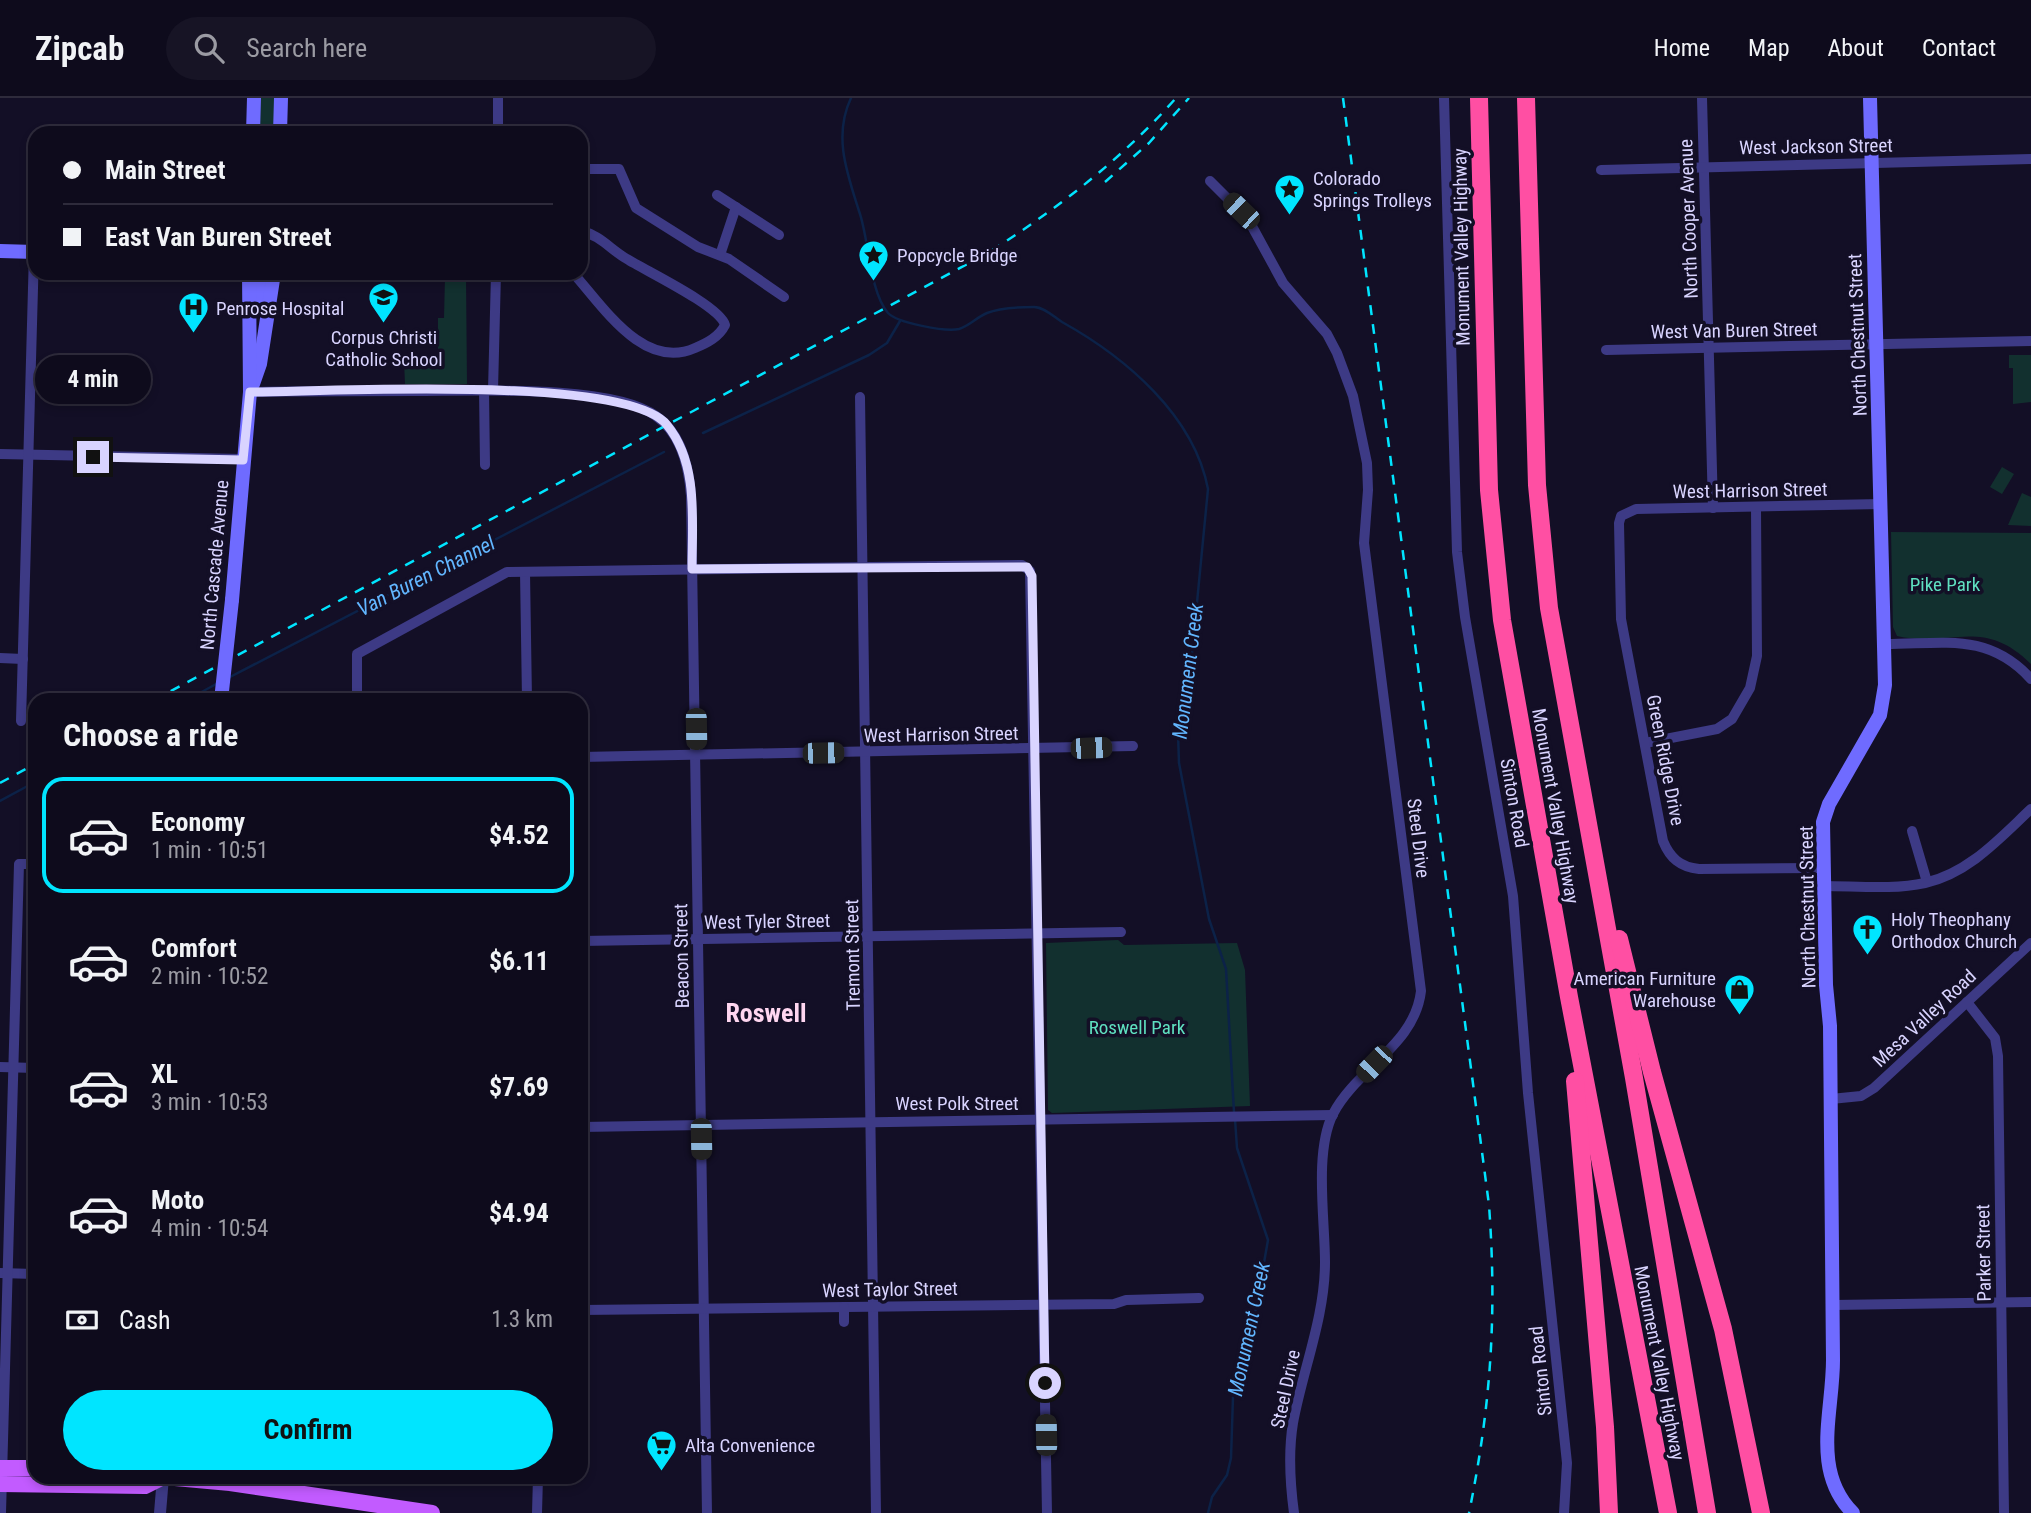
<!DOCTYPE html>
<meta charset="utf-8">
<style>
body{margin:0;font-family:"Roboto Condensed",sans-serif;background:#171425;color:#f1f3f6;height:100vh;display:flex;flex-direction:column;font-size:26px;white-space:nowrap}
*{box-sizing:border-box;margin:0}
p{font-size:23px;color:#9b9ba3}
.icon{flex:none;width:38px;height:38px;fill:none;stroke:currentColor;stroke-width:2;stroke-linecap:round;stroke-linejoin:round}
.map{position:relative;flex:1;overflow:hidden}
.side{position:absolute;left:28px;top:595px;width:560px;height:791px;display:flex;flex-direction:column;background:#0e0b1c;border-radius:21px;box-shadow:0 4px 10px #0003,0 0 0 2px #2e2b3b}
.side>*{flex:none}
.hud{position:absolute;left:28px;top:28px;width:560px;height:154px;border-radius:21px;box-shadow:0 4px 10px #0003,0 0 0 2px #2e2b3b;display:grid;align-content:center;height:154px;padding:0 35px;background:#0e0b1c}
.end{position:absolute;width:32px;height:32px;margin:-16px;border:9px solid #d9d4ff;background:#111;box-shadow:0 0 0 4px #111}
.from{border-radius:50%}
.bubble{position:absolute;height:49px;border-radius:24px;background:#0e0b1c;box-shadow:0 4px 10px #0003,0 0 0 2px #2e2b3b;font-size:23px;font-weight:700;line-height:49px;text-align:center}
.car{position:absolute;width:21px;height:42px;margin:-21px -10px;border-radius:9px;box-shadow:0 0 5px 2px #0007;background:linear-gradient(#222 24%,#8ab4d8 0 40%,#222 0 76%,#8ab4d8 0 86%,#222 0)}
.hud b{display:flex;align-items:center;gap:24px;height:66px;font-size:26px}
.hud b+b{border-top:2px solid #2e2b3b}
.hud i{width:18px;height:18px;background:#f1f3f6}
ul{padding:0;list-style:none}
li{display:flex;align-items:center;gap:21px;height:116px;margin:0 14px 10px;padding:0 21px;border:4px solid transparent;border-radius:21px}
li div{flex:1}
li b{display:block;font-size:26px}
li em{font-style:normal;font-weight:700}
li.selected{border-color:#00e5ff}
li>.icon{width:63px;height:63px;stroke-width:1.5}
h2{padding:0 35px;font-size:32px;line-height:84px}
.pay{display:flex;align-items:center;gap:18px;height:77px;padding:0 35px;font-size:26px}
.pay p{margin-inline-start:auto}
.cta{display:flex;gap:14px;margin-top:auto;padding:14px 35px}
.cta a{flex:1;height:80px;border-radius:42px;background:#00e5ff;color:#111;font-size:28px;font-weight:700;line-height:80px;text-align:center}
header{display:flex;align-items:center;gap:42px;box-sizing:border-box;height:98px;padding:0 35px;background:#0e0b1c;border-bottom:2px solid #2e2b3b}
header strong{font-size:33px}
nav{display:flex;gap:38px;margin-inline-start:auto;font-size:24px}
.search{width:490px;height:63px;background:#171425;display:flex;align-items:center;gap:18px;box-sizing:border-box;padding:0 24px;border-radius:38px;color:#9b9ba3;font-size:26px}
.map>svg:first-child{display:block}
</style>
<header>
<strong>Zipcab</strong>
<div class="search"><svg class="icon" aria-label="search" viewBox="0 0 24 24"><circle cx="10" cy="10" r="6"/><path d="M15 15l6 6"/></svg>Search here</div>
<nav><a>Home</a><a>Map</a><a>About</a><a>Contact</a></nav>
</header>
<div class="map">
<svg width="2031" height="1415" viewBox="0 0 2031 1415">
<rect width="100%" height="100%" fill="#130f26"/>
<g fill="#12302f">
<polygon points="260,0 276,0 275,35 259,35"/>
<polygon points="445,179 466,179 467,286 405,286 404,263 438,262 438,220 444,220"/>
<polygon points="2009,257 2031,257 2031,304 2013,306 2013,270 2009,270"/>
<polygon points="2002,369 2014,376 2002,396 1990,389"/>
<polygon points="2022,395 2031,399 2031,428 2008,427"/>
<path d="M1891,434L2031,435V566C1983,518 1950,550 1897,538L1893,529Z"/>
<polygon points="1118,842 1124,847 1237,845 1245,872 1250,1008 1052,1015 1048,1012 1046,845"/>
</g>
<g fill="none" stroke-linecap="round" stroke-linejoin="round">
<g stroke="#0c2248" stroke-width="2.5">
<path d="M851,0C833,38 847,75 859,113C869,140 869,193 888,215C897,225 946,234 959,231C969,228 977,219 987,215C999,210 1021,209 1034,209C1044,209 1054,219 1062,224C1125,259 1194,317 1208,391L1192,556L1178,635L1179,665L1209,821L1226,871L1234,1014"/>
<polyline points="703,335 869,257 887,245 900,223"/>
<polyline points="230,579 664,354"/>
<polyline points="187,602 218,585"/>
<polyline points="0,703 35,684"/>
<polyline points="1208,1415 1212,1399 1227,1377 1231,1360 1233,1299 1253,1227 1268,1142 1237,1050 1235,1021"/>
</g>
<g stroke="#3d3a85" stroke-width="10">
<polyline points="1444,0 1457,454 1465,519 1513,798 1528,995 1567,1365 1564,1415"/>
<polyline points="1702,0 1713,410"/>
<polyline points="498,35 498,0"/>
<polyline points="581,71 619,71 636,110 698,149 729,161 784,199"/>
<polyline points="1601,72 2031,61"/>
<path d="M1210,83L1248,121L1283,185L1327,236L1337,255L1353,298L1367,365L1368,392L1364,445L1421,893C1415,947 1356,971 1333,1016C1314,1054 1325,1122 1325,1164C1325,1219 1303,1271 1293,1325C1288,1355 1290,1385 1294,1415"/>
<polyline points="717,97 779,137"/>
<polyline points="720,157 736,109"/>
<path d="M573,175C603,208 643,273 695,250C707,245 719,239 725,227C720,208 646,173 627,161C611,152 600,137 581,133"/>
<polyline points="1606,252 2031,243"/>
<polyline points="484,292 485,367"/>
<polyline points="493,292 496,175"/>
<path d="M250,294C305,293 360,293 415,293C471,293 613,286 656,318C681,335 689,370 691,398L707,1415"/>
<polyline points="860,299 876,1415"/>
<polyline points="0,356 242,361"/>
<polyline points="525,474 527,602"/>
<path d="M1886,546C1944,546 1988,534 2031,581"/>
<polyline points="0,560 23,561"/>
<polyline points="357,602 357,556 507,474 1022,467 1030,473 1047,1415"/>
<polyline points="21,623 34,154"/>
<polyline points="1645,645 1717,631 1732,621 1750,590 1757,558 1756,409"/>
<polyline points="581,659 1133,648"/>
<polyline points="1912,733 1927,784"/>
<path d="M1822,770L1699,771C1680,769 1670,760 1663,743L1621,521L1619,425L1621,418L1636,411L1881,406"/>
<path d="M1823,788C1856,788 1893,792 1925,785C1969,775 2000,740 2031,711"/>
<polyline points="581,843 1121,834"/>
<polyline points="1967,904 1995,940 1998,958 2004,1415"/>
<polyline points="0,969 35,970"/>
<polyline points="1831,1001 1861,998 1874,990 2031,845"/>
<polyline points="581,1029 1333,1017"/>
<polyline points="0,1175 35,1176"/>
<polyline points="1833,1207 2031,1204"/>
<polyline points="581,1212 1114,1206 1126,1202 1199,1200"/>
<polyline points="844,1224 844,1209"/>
<polyline points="1,1415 19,766 35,766"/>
<polyline points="537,1415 538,1379"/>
</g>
<polyline stroke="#3d3a85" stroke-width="12" points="160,1415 163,1379"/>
<g stroke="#6f6bff" stroke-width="14">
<polyline points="253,35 254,0"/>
<polyline points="280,35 281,0"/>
<polyline points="0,153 35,154"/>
<polyline points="260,175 262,209"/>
<polyline points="253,286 260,266 274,175"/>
<polyline points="232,502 250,294 249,175"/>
<path d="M1853,1415C1811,1373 1833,1315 1833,1262L1830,928L1826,887L1823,724L1829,706L1880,617L1885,587L1870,0"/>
</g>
<g stroke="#c25bff" stroke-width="16">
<polyline points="0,1370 35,1370"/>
<polyline points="164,1379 230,1385 432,1415"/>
<polyline points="0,1386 145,1388 163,1379"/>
</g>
<g stroke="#ff4fa3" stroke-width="18">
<polyline points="1479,0 1489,392 1502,522 1569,899 1668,1415"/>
<polyline points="1526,0 1537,387 1549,510 1634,980 1707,1415"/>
<polyline points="1619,841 1652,974 1723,1231 1761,1415"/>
<polyline points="1575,983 1605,1329 1609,1415"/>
</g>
<g stroke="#00e5ff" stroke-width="2.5" stroke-dasharray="10 9" stroke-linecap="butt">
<path d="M1343,0L1489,1107C1497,1217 1491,1307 1469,1415"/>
<polyline points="1105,84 1149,45 1189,0"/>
<path d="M154,602L986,156C1056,112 1121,62 1176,0"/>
<polyline points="0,685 35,666"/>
</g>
<polyline stroke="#6f6bff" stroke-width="14" points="221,602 232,502"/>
</g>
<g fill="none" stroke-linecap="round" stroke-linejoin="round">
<path stroke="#d9d4ff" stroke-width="9" d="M93,359L243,362L250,294C324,294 626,276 667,327C699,366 692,424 692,471L1027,469L1032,478L1045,1285"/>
</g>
<defs>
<symbol id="sight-pin" viewBox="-11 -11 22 30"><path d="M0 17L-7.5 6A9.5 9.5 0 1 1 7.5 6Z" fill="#00e5ff" stroke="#130f26"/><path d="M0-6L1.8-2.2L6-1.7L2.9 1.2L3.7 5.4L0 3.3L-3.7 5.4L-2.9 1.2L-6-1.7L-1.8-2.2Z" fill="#111"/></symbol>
<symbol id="school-pin" viewBox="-11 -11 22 30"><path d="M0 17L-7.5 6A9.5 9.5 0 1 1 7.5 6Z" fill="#00e5ff" stroke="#130f26"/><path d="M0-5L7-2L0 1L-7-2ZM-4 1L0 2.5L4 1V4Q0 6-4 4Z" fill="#111"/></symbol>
<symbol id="hospital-pin" viewBox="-11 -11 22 30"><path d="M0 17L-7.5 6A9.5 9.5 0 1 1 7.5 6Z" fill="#00e5ff" stroke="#130f26"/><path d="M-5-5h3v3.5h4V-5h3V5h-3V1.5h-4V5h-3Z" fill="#111"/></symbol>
<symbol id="church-pin" viewBox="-11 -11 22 30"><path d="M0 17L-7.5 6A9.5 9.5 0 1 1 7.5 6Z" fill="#00e5ff" stroke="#130f26"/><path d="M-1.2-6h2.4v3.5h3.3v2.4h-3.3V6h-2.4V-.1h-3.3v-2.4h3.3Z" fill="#111"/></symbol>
<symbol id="shop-pin" viewBox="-11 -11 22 30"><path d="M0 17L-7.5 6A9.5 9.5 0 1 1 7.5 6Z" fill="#00e5ff" stroke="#130f26"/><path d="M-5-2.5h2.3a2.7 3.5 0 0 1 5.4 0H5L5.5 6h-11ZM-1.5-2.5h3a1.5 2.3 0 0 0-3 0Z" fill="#111"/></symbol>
<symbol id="supermarket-pin" viewBox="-11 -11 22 30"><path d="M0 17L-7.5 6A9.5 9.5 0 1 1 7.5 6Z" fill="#00e5ff" stroke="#130f26"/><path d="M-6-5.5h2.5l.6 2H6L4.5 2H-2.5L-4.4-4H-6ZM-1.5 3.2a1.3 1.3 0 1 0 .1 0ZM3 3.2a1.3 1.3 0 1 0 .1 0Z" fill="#111"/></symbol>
</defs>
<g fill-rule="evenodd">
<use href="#sight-pin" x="1272" y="74" width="35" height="47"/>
<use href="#sight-pin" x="856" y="140" width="35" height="47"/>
<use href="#school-pin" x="366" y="182" width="35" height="47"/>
<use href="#hospital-pin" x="176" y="192" width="35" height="47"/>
<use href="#church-pin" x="1850" y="814" width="35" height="47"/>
<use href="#shop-pin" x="1722" y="874" width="35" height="47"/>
<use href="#supermarket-pin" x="644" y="1330" width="35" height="47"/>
</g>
<g text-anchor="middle" stroke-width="7" stroke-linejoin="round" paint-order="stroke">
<g font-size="19" fill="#d9d4ff" stroke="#130f26">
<text transform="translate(1816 48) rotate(-1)" y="7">West Jackson Street</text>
<text transform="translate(1688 121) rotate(-92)" y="7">North Cooper Avenue</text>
<text transform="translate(1461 149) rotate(-91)" y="7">Monument Valley Highway</text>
<text transform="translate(1734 232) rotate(-1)" y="7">West Van Buren Street</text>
<text transform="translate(1857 237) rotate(-92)" y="7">North Chestnut Street</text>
<text transform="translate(1750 392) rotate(-1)" y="7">West Harrison Street</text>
<text transform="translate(214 467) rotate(-85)" y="7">North Cascade Avenue</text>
<text transform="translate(941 636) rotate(-1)" y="7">West Harrison Street</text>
<text transform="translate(1666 662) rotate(79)" y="7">Green Ridge Drive</text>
<text transform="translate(1515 705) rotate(80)" y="7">Sinton Road</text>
<text transform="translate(1556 708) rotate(80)" y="7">Monument Valley Highway</text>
<text transform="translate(1419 740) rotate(83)" y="7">Steel Drive</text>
<text transform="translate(1807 809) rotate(-91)" y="7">North Chestnut Street</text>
<text transform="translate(767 823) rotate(-1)" y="7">West Tyler Street</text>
<text transform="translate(852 857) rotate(-91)" y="7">Tremont Street</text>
<text transform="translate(681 858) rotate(-91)" y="7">Beacon Street</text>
<text transform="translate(1924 920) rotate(-43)" y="7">Mesa Valley Road</text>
<text x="957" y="1012">West Polk Street</text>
<text transform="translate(1983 1155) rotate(-91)" y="7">Parker Street</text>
<text transform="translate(890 1191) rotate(-1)" y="7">West Taylor Street</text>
<text transform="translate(1660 1265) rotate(79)" y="7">Monument Valley Highway</text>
<text transform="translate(1540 1273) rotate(-96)" y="7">Sinton Road</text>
<text transform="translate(1285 1291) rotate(-78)" y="7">Steel Drive</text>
</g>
<g font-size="19" fill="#d9d4ff" stroke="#130f26" text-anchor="start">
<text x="1313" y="87">Colorado<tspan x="1313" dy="22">Springs Trolleys</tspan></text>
<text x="897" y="164">Popcycle Bridge</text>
<text x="216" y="217">Penrose Hospital</text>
<text x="384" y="246" text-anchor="middle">Corpus Christi<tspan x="384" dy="22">Catholic School</tspan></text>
<text x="1891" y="828">Holy Theophany<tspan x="1891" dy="22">Orthodox Church</tspan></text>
<text x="1716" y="887" text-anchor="end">American Furniture<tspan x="1716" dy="22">Warehouse</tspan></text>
<text x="685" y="1354">Alta Convenience</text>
</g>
<g font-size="19" fill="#5fe0c0" stroke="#130f26">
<text x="1945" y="493">Pike Park</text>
<text x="1137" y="936">Roswell Park</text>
</g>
<g font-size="21" font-style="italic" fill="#62b6ff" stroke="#130f26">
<text transform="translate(426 478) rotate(-27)" y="7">Van Buren Channel</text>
<text transform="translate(1188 573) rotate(-83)" y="7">Monument Creek</text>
<text transform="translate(1249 1231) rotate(-78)" y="7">Monument Creek</text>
</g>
<g font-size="26" font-weight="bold" fill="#ffd6f0" stroke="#130f26">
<text x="766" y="924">Roswell</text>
</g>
</g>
</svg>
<i class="end from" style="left:1045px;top:1285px"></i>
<i class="end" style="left:93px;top:359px"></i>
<div class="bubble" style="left:35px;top:257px;width:116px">4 min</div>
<i class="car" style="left:1241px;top:113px;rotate:314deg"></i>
<i class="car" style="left:696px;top:631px;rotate:179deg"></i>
<i class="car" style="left:1091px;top:650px;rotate:88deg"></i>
<i class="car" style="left:823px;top:655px;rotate:89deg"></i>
<i class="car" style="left:1374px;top:966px;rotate:224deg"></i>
<i class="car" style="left:701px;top:1041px;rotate:179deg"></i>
<i class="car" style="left:1046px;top:1337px;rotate:359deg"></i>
<div class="hud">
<b><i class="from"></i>Main Street</b>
<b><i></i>East Van Buren Street</b>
</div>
<section class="side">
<h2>Choose a ride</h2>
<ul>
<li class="selected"><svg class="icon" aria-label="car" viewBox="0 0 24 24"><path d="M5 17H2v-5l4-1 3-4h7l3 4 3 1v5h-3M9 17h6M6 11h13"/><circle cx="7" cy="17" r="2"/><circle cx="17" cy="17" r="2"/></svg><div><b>Economy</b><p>1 min · 10:51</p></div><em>$4.52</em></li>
<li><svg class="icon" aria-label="car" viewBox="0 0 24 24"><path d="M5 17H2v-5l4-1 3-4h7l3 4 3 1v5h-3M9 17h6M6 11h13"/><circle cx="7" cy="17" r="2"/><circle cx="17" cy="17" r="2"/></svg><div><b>Comfort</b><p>2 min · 10:52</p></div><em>$6.11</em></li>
<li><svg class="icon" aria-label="car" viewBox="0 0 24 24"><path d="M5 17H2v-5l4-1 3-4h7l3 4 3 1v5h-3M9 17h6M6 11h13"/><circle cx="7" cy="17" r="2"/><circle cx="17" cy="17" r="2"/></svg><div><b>XL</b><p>3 min · 10:53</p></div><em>$7.69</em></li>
<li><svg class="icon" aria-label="car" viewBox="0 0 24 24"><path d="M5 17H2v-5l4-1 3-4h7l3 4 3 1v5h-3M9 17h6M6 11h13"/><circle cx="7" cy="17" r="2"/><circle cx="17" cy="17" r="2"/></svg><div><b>Moto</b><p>4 min · 10:54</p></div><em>$4.94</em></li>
</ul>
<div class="pay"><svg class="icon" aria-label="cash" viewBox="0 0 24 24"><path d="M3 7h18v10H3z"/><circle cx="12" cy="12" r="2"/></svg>Cash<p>1.3 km</p></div>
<div class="cta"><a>Confirm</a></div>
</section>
</div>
